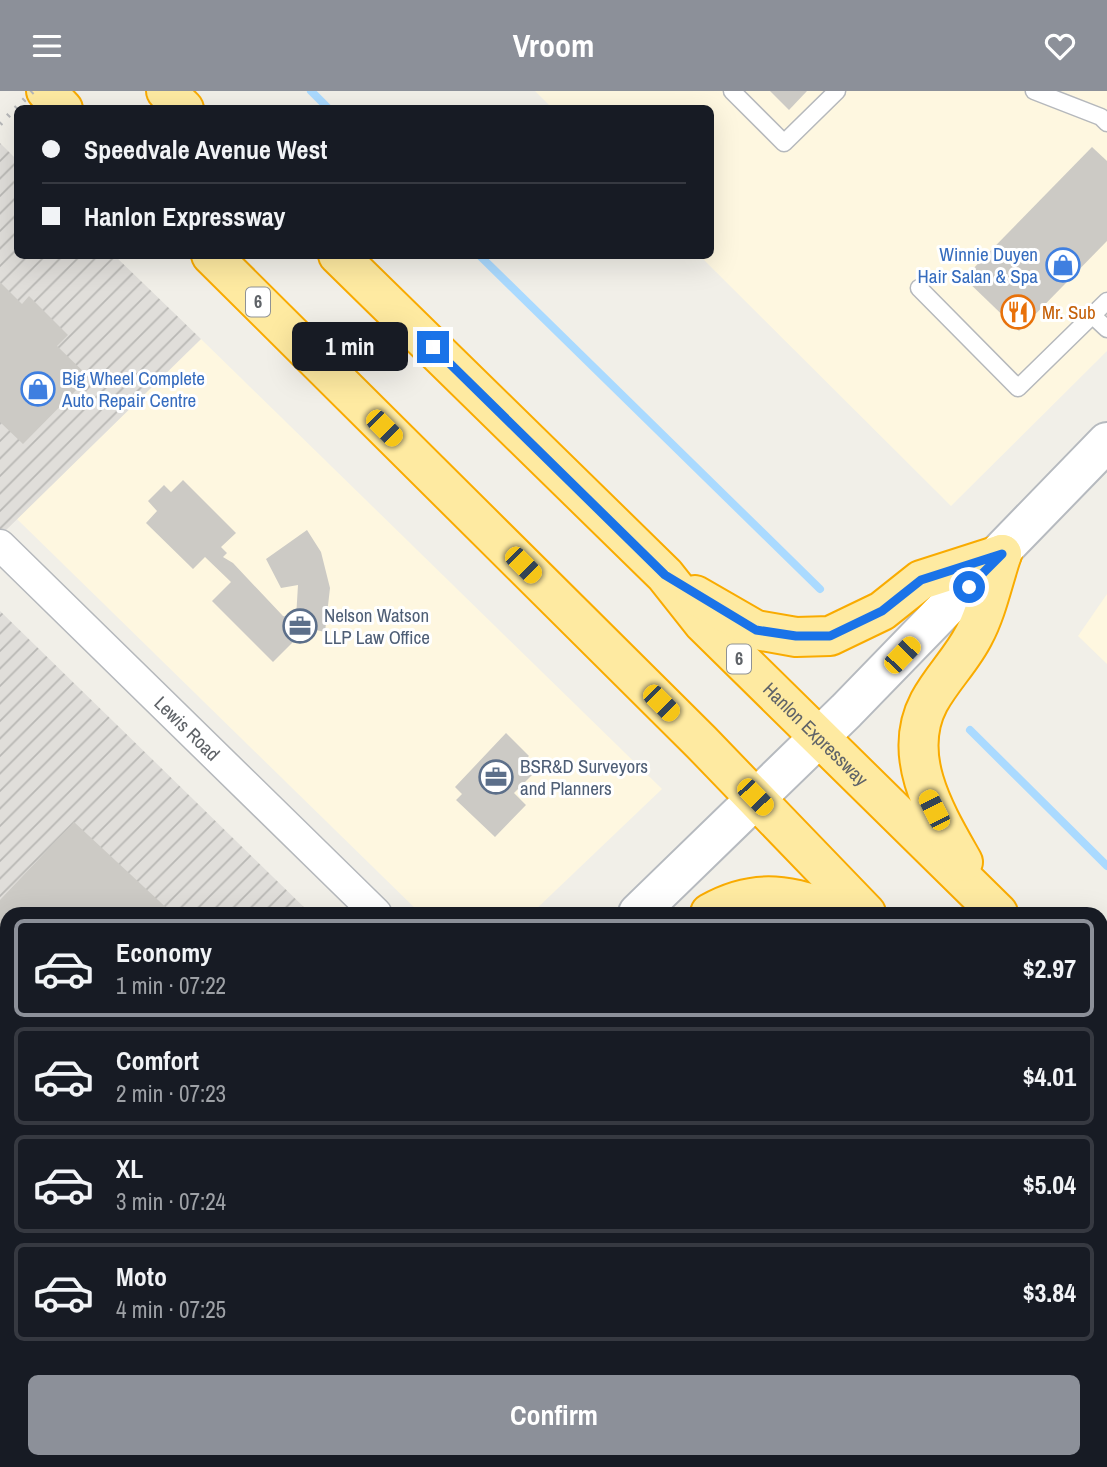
<!DOCTYPE html>
<meta charset="utf-8">
<style>
body{margin:0;font-family:"Archivo Narrow",sans-serif;background:#20242c;color:#f1f3f6;height:100vh;display:flex;flex-direction:column;font-size:26px;white-space:nowrap}
*{box-sizing:border-box;margin:0}
p{font-size:23px;color:#9ea1a6}
.icon{flex:none;width:38px;height:38px;fill:none;stroke:currentColor;stroke-width:2;stroke-linecap:round;stroke-linejoin:round}
.map{position:relative;flex:1;overflow:hidden}
.details{position:absolute;left:0px;top:816px;width:1108px;height:562px;display:flex;flex-direction:column;background:#171b24;border-radius:21px 21px 0 0;box-shadow:0 7px 28px #0002}
.details>*{flex:none}
.guide{position:absolute;left:14px;top:14px;width:700px;height:154px;border-radius:10px;box-shadow:0 7px 28px #0002;display:grid;align-content:center;height:154px;padding:0 28px;background:#171b24}
.end{position:absolute;width:32px;height:32px;margin:-16px;border:9px solid #1a73e8;background:#fff;box-shadow:0 0 0 4px #fff}
.from{border-radius:50%}
.bubble{position:absolute;height:49px;border-radius:10px;background:#171b24;box-shadow:0 7px 28px #0002;font-size:23px;font-weight:700;line-height:49px;text-align:center}
.car{position:absolute;width:21px;height:42px;margin:-21px -10px;border-radius:9px;box-shadow:0 0 5px 2px #0007;background:linear-gradient(#f5c518 24%,#345 0 40%,#f5c518 0 76%,#345 0 86%,#f5c518 0)}
.guide b{display:flex;align-items:center;gap:24px;height:66px;font-size:26px}
.guide b+b{border-top:2px solid #363941}
.guide i{width:18px;height:18px;background:#f1f3f6}
ul{padding:12px 0 0;list-style:none}
li{display:flex;align-items:center;gap:21px;height:98px;margin:0 14px 10px;padding:0 14px;border:4px solid #363941;border-radius:10px}
li div{flex:1}
li b{display:block;font-size:26px}
li em{font-style:normal;font-weight:700}
li.active{border-color:#8c9099}
li>.icon{width:63px;height:63px;stroke-width:1.5}
.action{display:flex;gap:14px;margin-top:auto;padding:14px 28px}
.action a{flex:1;height:80px;border-radius:10px;background:#8c9099;color:#fff;font-size:28px;font-weight:700;line-height:80px;text-align:center}
header{display:flex;justify-content:space-between;align-items:center;height:91px;padding:0 28px;background:#8c9099;color:#fff;font-size:32px;font-weight:700}
.map>svg:first-child{display:block}
</style>
<header><svg class="icon" aria-label="menu" viewBox="0 0 24 24"><path d="M4 6h16M4 12h16M4 18h16"/></svg>Vroom<svg class="icon" aria-label="heart" viewBox="0 0 24 24"><path d="M12 20l-8-8c-3-5 5-10 8-4 3-6 11-1 8 4z"/></svg></header>
<div class="map">
<svg width="1107" height="1376" viewBox="0 0 1107 1376">
<defs>
<pattern id="industrial-furrows" width="10" height="10" patternUnits="userSpaceOnUse" patternTransform="scale(1.75)"><rect width="10" height="10" fill="#e0deda"/><path d="M-1 1l2-2M0 10L10 0M9 11l2-2" fill="none" stroke="#b9b8b5"/></pattern>
<pattern id="forest-firs" width="22" height="20" patternUnits="userSpaceOnUse" patternTransform="scale(1.75)"><rect width="22" height="20" fill="#c5e8c5"/><path d="M5 1l3.5 6h-7zM16 11l3.5 6h-7z" fill="#a3c0a4"/></pattern>
</defs>
<rect width="100%" height="100%" fill="#f1efe8"/>
<g fill="#fef7e0">
<polygon points="535,0 1107,0 1107,260 951,415 700,165 710,164 710,18 552,17"/>
<polygon points="201,248 662,698 532,822 420,822 17,428"/>
<polygon points="1107,503 1107,573 1078,545"/>
<polygon points="132,1370 670,1370 664,1376 126,1376"/>
</g>
<g fill="url(#industrial-furrows)">
<polygon points="0,52 17,69 18,164 115,165 201,248 0,445"/>
<polygon points="0,520 310,822 7,822 7,1370 16,1370 10,1376 0,1376"/>
</g>
<polygon fill="url(#forest-firs)" points="1101,1138 1107,1144 1107,1376 809,1376 807,1370 1101,1370"/>
<g fill="none" stroke-linecap="round" stroke-linejoin="round">
<g stroke="#aadaff" stroke-width="8">
<polyline points="311,0 329,18"/>
<polyline points="479,164 820,498"/>
<polyline points="970,639 1107,775"/>
</g>
</g>
<g fill="#cccac5">
<polygon points="770,0 807,0 789,19"/>
<polygon points="1092,56 1107,70 1107,150 1019,240 964,187"/>
<polygon points="0,191 22,213 29,205 68,244 57,255 89,286 23,353 0,331"/>
<polygon points="183,389 236,442 221,456 227,462 223,466 233,472 283,525 296,527 298,494 281,497 266,468 307,439 321,461 330,497 325,541 307,537 304,548 298,546 273,571 212,510 231,491 205,466 193,478 146,432 157,420 148,410 164,394 171,401"/>
<polygon points="506,642 529,665 522,672 533,683 514,702 526,714 495,746 456,709 462,703 455,696"/>
<polygon points="74,731 172,822 7,822 7,1163 0,1165 0,809"/>
<polygon points="0,1181 7,1188 7,1202 0,1210"/>
<polygon points="263,1370 486,1370 492,1376 257,1376"/>
</g>
<g fill="none" stroke-linecap="round" stroke-linejoin="round">
<defs>
<g id="service">
<polyline points="732,0 784,52 837,0"/>
<polyline points="1034,0 1101,26 1107,32"/>
<polyline points="919,197 1018,297 1107,210"/>
<polyline points="1092,224 1107,238"/>
<polyline points="202,1370 208,1376"/>
<polyline points="506,1370 512,1376"/>
<polyline points="583,1370 589,1376"/>
<polyline points="224,1376 230,1370"/>
<polyline points="622,1376 628,1370"/>
</g>
<g id="minor">
<path id="s1" d="M0,454L376,822"/>
</g>
<g id="secondary">
<polyline points="638,822 846,620 1107,351"/>
<polyline points="85,1376 91,1370"/>
</g>
<g id="trunk">
<polyline points="46,0 63,18"/>
<polyline points="166,0 184,18"/>
<polyline points="211,164 701,651 866,822"/>
<path id="s2" d="M338,164L665,484L703,532L998,822"/>
<polyline points="695,504 756,539 796,546 830,545 882,520 921,489 1002,463"/>
<path d="M963,771C937,725 900,666 929,611C942,587 962,568 974,544C987,520 993,489 1002,463"/>
<path d="M710,822C758,795 791,805 840,822"/>
<polyline points="1101,925 1107,932"/>
<polyline points="1101,1054 1107,1060"/>
</g>
</defs>
<use href="#service" stroke="#b5b8bc" stroke-width="19"/>
<use href="#minor" stroke="#b5b8bc" stroke-width="33"/>
<use href="#secondary" stroke="#b6babf" stroke-width="42"/>
<use href="#trunk" stroke="#f9ab00" stroke-width="42"/>
<use href="#service" stroke="#fff" stroke-width="16"/>
<use href="#minor" stroke="#fff" stroke-width="30"/>
<use href="#secondary" stroke="#fff" stroke-width="38"/>
<use href="#trunk" stroke="#feeaa1" stroke-width="38"/>
<polyline stroke="#b6b7b8" stroke-width="5" stroke-dasharray="2 9" stroke-linecap="butt" points="0,33 33,0"/>
</g>
<g fill="none" stroke-linecap="round" stroke-linejoin="round">
<polyline stroke="#1a73e8" stroke-width="9" points="433,256 665,484 756,539 796,545 830,545 882,520 921,489 1002,463 969,496"/>
</g>
<defs>
<symbol id="shop-ring" viewBox="-11 -11 22 22"><circle r="9.5" fill="#fff" stroke="#3f7fe0" stroke-width="1.5"/><path d="M-5-2.5h2.3a2.7 3.5 0 0 1 5.4 0H5L5.5 6h-11ZM-1.5-2.5h3a1.5 2.3 0 0 0-3 0Z" fill="#3f7fe0"/></symbol>
<symbol id="restaurant-ring" viewBox="-11 -11 22 22"><circle r="9.5" fill="#fff" stroke="#e8710a" stroke-width="1.5"/><path d="M-5-6h1v4h1v-4h1v4h1v-4h1v5L-1.5 .5V6h-2V.5L-5-1ZM5-6V6H3V1.5H1.5Q1.5-4 5-6Z" fill="#e8710a"/></symbol>
<symbol id="office-ring" viewBox="-11 -11 22 22"><circle r="9.5" fill="#fff" stroke="#5c6f8a" stroke-width="1.5"/><path d="M-6-3h4V-5.5h4V-3h4V5H-6ZM-1-4.5V-3h2v-1.5ZM-6 0V1H6V0Z" fill="#5c6f8a"/></symbol>
</defs>
<g fill-rule="evenodd">
<use href="#shop-ring" x="1044" y="155" width="38" height="38"/>
<use href="#restaurant-ring" x="999" y="202" width="38" height="38"/>
<use href="#shop-ring" x="19" y="279" width="38" height="38"/>
<use href="#office-ring" x="281" y="516" width="38" height="38"/>
<use href="#office-ring" x="477" y="667" width="38" height="38"/>
</g>
<g text-anchor="middle" stroke-width="6" stroke-linejoin="round" paint-order="stroke">
<g fill="#fff" stroke="#8f9295" stroke-width="2">
<rect x="246" y="196.5" width="24" height="29" rx="5"/>
<rect x="727" y="553.5" width="24" height="29" rx="5"/>
</g>
<g font-size="18" font-weight="bold" fill="#5f6368">
<text x="258" y="217">6</text>
<text x="739" y="574">6</text>
</g>
<g font-size="19" fill="#366cbe" stroke="#fff" text-anchor="end">
<text x="1038" y="170">Winnie Duyen<tspan x="1038" dy="22">Hair Salan &amp; Spa</tspan></text>
<text x="62" y="294" text-anchor="start">Big Wheel Complete<tspan x="62" dy="22">Auto Repair Centre</tspan></text>
</g>
<g font-size="19" fill="#c56008" stroke="#fff" text-anchor="start">
<text x="1042" y="228">Mr. Sub</text>
</g>
<g font-size="19" fill="#4e5e75" stroke="#fff" text-anchor="start">
<text x="324" y="531">Nelson Watson<tspan x="324" dy="22">LLP Law Office</tspan></text>
<text x="520" y="682">BSR&amp;D Surveyors<tspan x="520" dy="22">and Planners</tspan></text>
</g>
<g font-size="19" fill="#5f6368" stroke="#fff">
<text dy="7" stroke="none"><textPath href="#s1" startOffset="262">Lewis Road</textPath></text>
<text dy="7" stroke="none"><textPath href="#s2" startOffset="677">Hanlon Expressway</textPath></text>
</g>
</g>
</svg>
<i class="end from" style="left:969px;top:496px"></i>
<i class="end" style="left:433px;top:256px"></i>
<div class="bubble" style="left:292px;top:231px;width:116px">1 min</div>
<i class="car" style="left:384px;top:337px;rotate:135deg"></i>
<i class="car" style="left:523px;top:474px;rotate:135deg"></i>
<i class="car" style="left:902px;top:564px;rotate:44deg"></i>
<i class="car" style="left:661px;top:612px;rotate:135deg"></i>
<i class="car" style="left:755px;top:706px;rotate:136deg"></i>
<i class="car" style="left:934px;top:719px;rotate:333deg"></i>
<div class="guide">
<b><i class="from"></i>Speedvale Avenue West</b>
<b><i></i>Hanlon Expressway</b>
</div>
<section class="details">
<ul>
<li class="active"><svg class="icon" aria-label="car" viewBox="0 0 24 24"><path d="M5 17H2v-5l4-1 3-4h7l3 4 3 1v5h-3M9 17h6M6 11h13"/><circle cx="7" cy="17" r="2"/><circle cx="17" cy="17" r="2"/></svg><div><b>Economy</b><p>1 min · 07:22</p></div><em>$2.97</em></li>
<li><svg class="icon" aria-label="car" viewBox="0 0 24 24"><path d="M5 17H2v-5l4-1 3-4h7l3 4 3 1v5h-3M9 17h6M6 11h13"/><circle cx="7" cy="17" r="2"/><circle cx="17" cy="17" r="2"/></svg><div><b>Comfort</b><p>2 min · 07:23</p></div><em>$4.01</em></li>
<li><svg class="icon" aria-label="car" viewBox="0 0 24 24"><path d="M5 17H2v-5l4-1 3-4h7l3 4 3 1v5h-3M9 17h6M6 11h13"/><circle cx="7" cy="17" r="2"/><circle cx="17" cy="17" r="2"/></svg><div><b>XL</b><p>3 min · 07:24</p></div><em>$5.04</em></li>
<li><svg class="icon" aria-label="car" viewBox="0 0 24 24"><path d="M5 17H2v-5l4-1 3-4h7l3 4 3 1v5h-3M9 17h6M6 11h13"/><circle cx="7" cy="17" r="2"/><circle cx="17" cy="17" r="2"/></svg><div><b>Moto</b><p>4 min · 07:25</p></div><em>$3.84</em></li>
</ul>
<div class="action"><a>Confirm</a></div>
</section>
</div>
